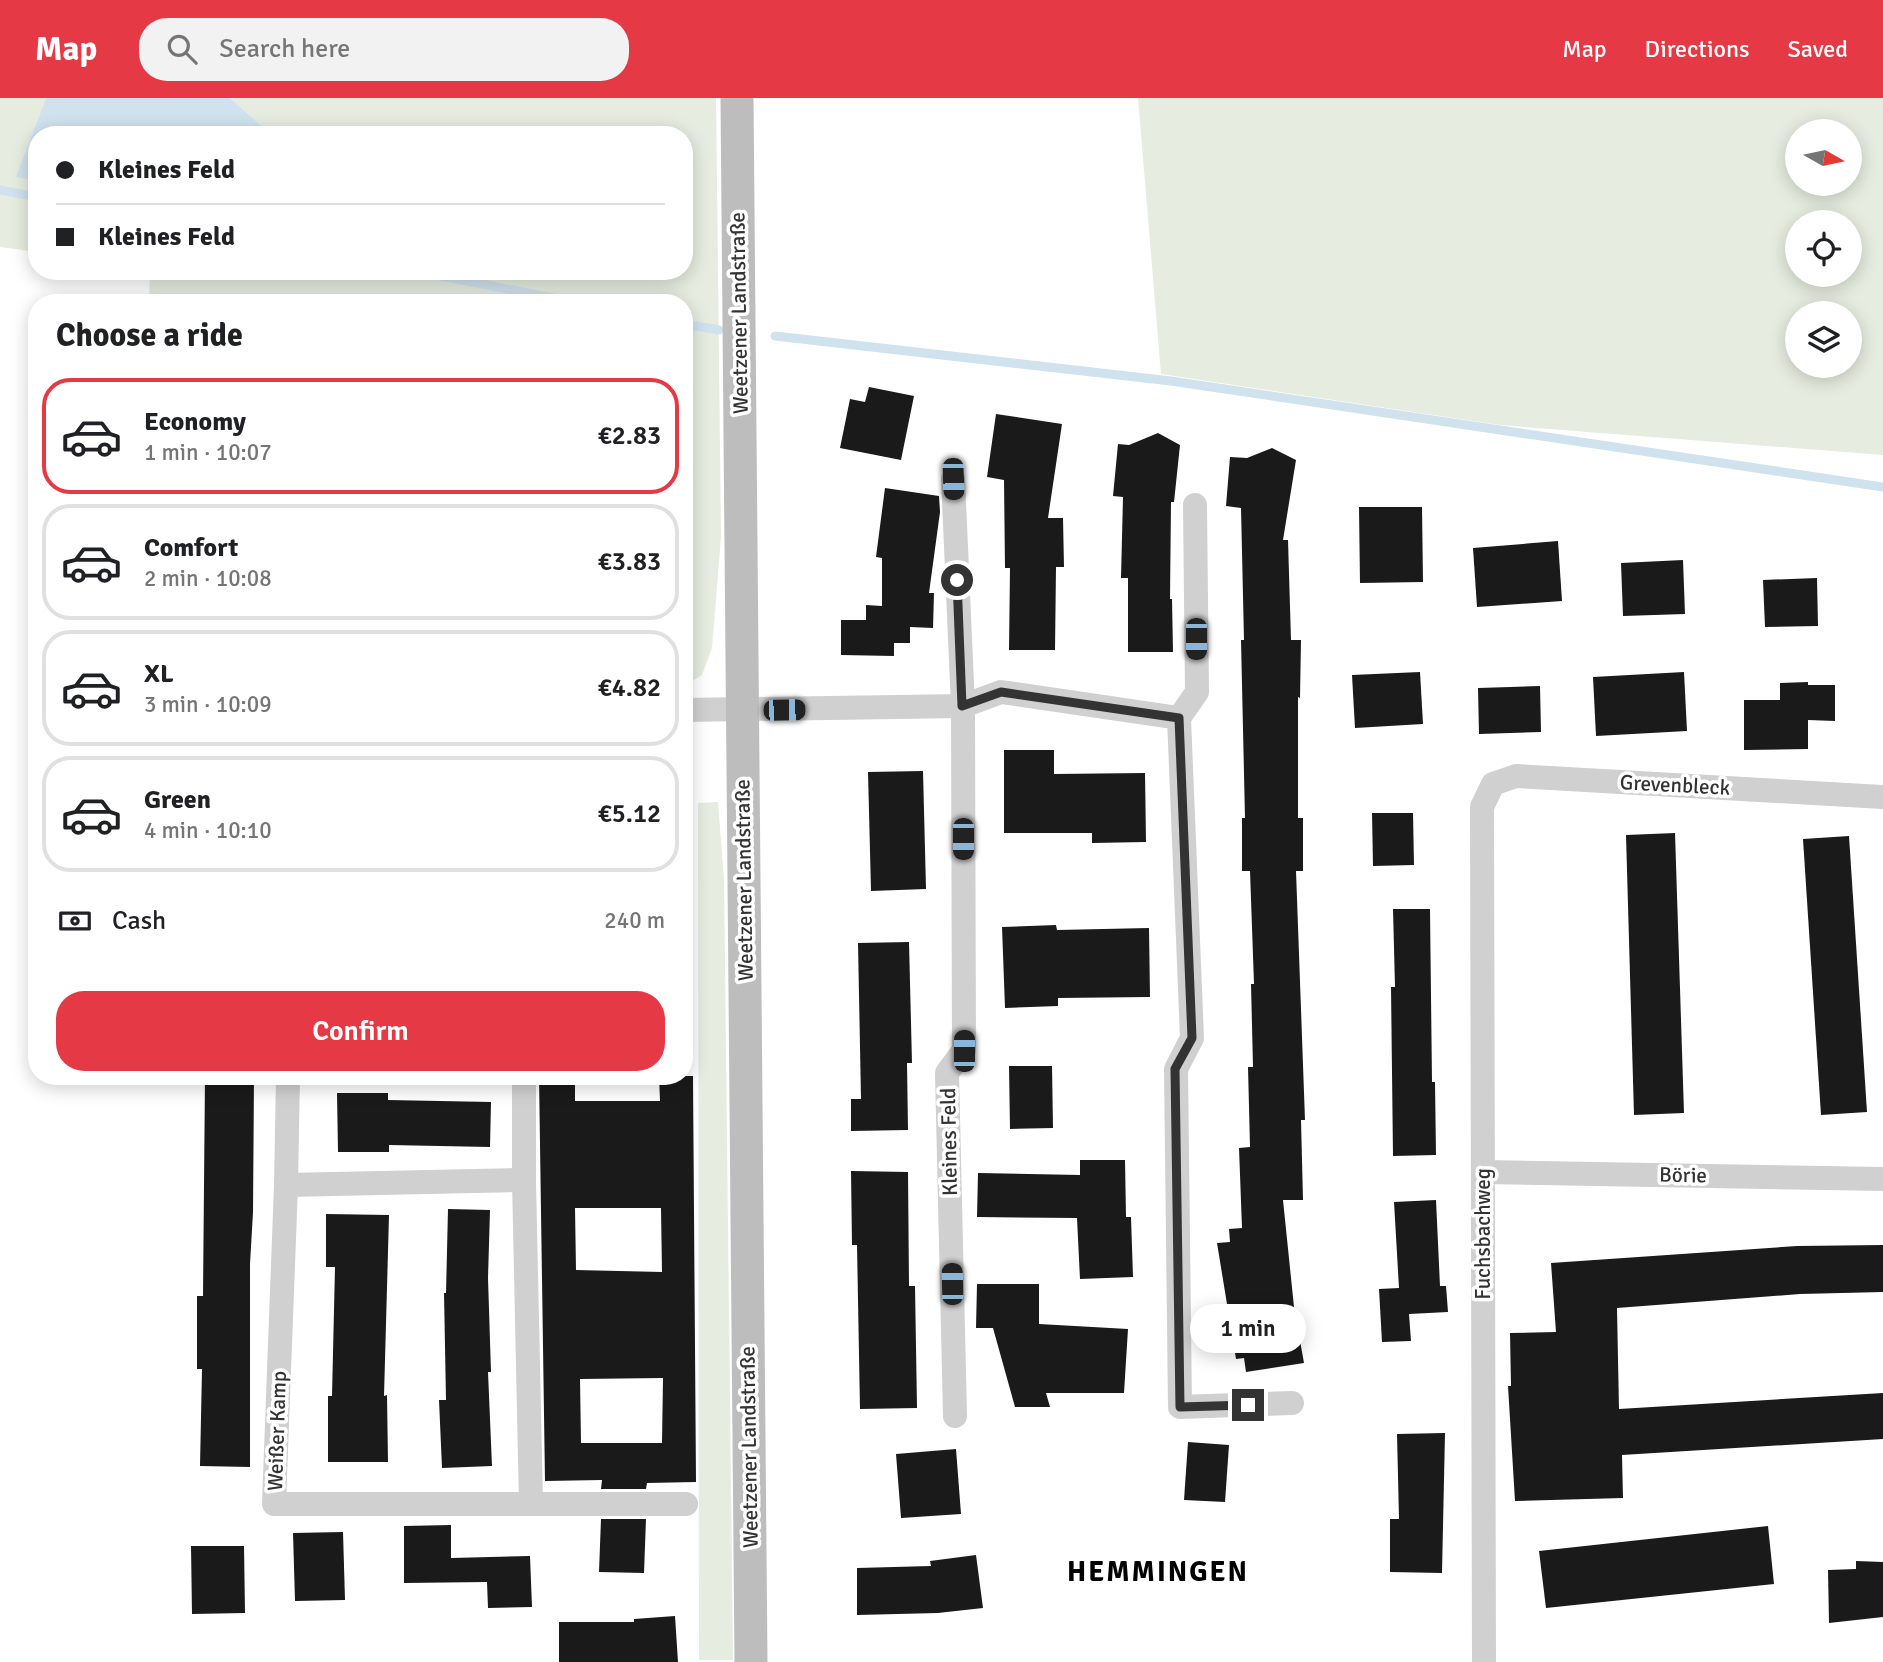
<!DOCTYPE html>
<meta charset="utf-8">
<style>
body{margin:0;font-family:Signika,sans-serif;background:#f2f2f2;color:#202124;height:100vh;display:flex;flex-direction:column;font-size:26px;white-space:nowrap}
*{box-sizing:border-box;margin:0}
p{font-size:23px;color:#757577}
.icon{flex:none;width:38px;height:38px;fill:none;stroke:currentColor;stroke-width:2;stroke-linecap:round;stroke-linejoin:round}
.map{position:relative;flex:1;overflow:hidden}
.side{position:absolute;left:28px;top:196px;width:665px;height:791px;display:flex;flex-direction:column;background:#fff;border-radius:28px;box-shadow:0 4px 18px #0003}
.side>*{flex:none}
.banner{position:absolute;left:28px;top:28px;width:665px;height:154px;border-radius:28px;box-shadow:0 4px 18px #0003;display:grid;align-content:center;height:154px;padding:0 28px;background:#fff}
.needle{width:46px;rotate:99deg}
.fabs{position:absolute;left:1785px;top:21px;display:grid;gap:14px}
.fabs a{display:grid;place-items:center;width:77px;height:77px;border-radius:50%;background:#fff;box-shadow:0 4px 18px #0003;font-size:35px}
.end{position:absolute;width:32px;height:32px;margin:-16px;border:9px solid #333;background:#fff;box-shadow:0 0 0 4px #fff}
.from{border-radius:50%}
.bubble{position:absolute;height:49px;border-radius:24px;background:#fff;box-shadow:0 4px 18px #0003;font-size:23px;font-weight:600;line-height:49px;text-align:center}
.car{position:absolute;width:21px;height:42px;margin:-21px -10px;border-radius:9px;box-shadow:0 0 5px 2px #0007;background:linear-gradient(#222 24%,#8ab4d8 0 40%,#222 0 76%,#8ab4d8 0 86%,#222 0)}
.banner b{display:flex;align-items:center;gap:24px;height:66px;font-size:26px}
.banner b+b{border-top:2px solid #e0e0e0}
.banner i{width:18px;height:18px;background:#202124}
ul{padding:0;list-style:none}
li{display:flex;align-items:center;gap:21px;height:116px;margin:0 14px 10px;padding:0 14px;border:4px solid #e0e0e0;border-radius:28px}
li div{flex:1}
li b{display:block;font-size:26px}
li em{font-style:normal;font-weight:600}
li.on{border-color:#e63946}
li>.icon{width:63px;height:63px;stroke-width:1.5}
h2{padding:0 28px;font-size:32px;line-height:84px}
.pay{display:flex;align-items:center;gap:18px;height:77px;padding:0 28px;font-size:26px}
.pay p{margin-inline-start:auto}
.primary-button{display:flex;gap:14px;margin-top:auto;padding:14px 28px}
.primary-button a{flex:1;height:80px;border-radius:28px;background:#e63946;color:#fff;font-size:28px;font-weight:600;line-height:80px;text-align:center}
header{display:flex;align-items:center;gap:42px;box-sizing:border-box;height:98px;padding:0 35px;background:#e63946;color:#fff}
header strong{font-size:33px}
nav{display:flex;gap:38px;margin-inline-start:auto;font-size:24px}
.search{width:490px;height:63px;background:#f2f2f2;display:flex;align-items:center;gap:18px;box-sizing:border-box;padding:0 24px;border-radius:28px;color:#757577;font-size:26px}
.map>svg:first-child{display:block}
</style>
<header>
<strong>Map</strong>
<div class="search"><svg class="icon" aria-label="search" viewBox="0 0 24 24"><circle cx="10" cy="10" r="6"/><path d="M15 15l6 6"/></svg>Search here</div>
<nav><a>Map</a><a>Directions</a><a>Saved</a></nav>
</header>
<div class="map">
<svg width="1883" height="1564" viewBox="0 0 1883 1564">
<rect width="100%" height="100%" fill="#fff"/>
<g fill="#e6ecdf" fill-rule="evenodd">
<polygon points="0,0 46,0 17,78 37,83 37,154 0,149"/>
<polygon points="230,0 716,0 721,439 712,550 702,577 684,588 684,205 149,205 150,173 684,173 684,37 272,37"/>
<path d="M1138,0H1883V357L1500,327L1161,276ZM1850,33V86H1797V33ZM1797,124H1850V177H1797ZM1850,215V268H1797V215Z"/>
<polygon points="718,704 724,782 733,1562 699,1562 698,705"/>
</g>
<polygon fill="#cfe2ee" points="46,0 230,0 272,37 37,37 37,83 16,79"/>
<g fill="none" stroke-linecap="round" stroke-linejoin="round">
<g stroke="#cfe2ee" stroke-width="9">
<polyline points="0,92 37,99"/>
<polyline points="416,173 578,205"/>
<polyline points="684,226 719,232"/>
<polyline points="775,238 1171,283 1883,389"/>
</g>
</g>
<g fill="#1a1a1a" fill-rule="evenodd">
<polygon points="869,289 914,298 901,362 840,350 850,301 865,304"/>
<polygon points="996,316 1062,326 1048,420 1063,420 1064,469 1056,469 1055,552 1009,552 1010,470 1005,470 1004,382 987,379"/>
<polygon points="1158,335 1180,347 1174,404 1171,404 1170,501 1172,501 1173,554 1128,554 1128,480 1121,480 1123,399 1113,398 1118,346 1129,347"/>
<polygon points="1272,350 1296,362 1283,442 1288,442 1291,542 1301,542 1300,600 1298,599 1298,720 1303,720 1303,773 1296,773 1305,1022 1301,1022 1303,1102 1283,1102 1294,1209 1304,1265 1246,1274 1244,1260 1236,1261 1217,1145 1230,1144 1229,1131 1242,1130 1239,1050 1250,1049 1248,969 1253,969 1251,886 1254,886 1250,773 1242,773 1242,720 1245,720 1241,542 1244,542 1241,410 1226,408 1230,359 1247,360"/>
<polygon points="885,390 939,398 940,414 929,495 934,495 933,530 910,529 910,545 894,545 894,558 841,557 841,522 866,522 866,507 882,508 882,460 876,459"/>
<polygon points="1359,409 1422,409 1423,484 1360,485"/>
<polygon points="1558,443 1562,503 1477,509 1473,450"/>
<polygon points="1683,462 1685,516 1623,518 1621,465"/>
<polygon points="1817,480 1818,528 1765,529 1763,482"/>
<polygon points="1420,574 1423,626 1355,630 1352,577"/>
<polygon points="1684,574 1687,633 1596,638 1593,579"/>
<polygon points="1808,584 1808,587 1835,587 1835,623 1808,622 1808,651 1744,652 1744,602 1780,602 1780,585"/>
<polygon points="1540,588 1541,634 1479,636 1478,590"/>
<polygon points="1004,652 1054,652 1054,676 1145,675 1146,744 1092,745 1092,735 1004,735"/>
<polygon points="923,673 926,791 871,793 868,674"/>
<polygon points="1372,715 1413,715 1414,767 1373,768"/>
<polygon points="1675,735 1684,1015 1634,1017 1626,737"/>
<polygon points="1849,738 1867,1014 1821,1017 1803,741"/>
<polygon points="1393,811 1430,811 1432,984 1435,984 1436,1057 1393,1058 1391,889 1395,889"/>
<polygon points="1056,827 1057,832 1149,830 1150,899 1058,900 1058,908 1005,910 1002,829"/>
<polygon points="909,844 912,965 907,965 908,1032 851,1033 851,1001 861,1001 858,845"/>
<polygon points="1009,968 1052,968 1053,1030 1010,1031"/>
<polygon points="205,978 254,978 253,1114 250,1166 250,1369 200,1368 202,1271 197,1271 197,1198 203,1198"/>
<path d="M539,978H575V1003H660L659,978H693L696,1384L647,1385L646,1391H601L602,1382L545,1383ZM575,1110H661L662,1174L576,1172ZM663,1280L662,1345H581L580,1281Z"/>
<polygon points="337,995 388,995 388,1002 491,1004 490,1049 389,1047 389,1054 338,1054"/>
<polygon points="1080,1062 1125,1062 1126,1119 1131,1119 1133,1179 1080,1181 1077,1120 977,1119 978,1075 1080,1077"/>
<polygon points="851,1073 908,1074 909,1188 915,1188 917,1310 860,1311 857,1147 852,1147"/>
<polygon points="1436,1102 1440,1188 1446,1188 1448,1214 1409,1216 1411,1243 1382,1244 1379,1191 1399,1190 1394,1104"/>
<polygon points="448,1111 490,1112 488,1180 491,1274 488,1274 492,1368 442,1370 439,1302 446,1302 444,1195 446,1195"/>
<polygon points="326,1116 389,1117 384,1298 387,1297 388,1364 328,1364 328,1298 332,1298 335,1169 326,1169"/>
<polygon points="1883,1147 1883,1194 1800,1196 1617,1210 1619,1311 1883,1295 1883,1341 1622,1357 1623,1400 1515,1403 1508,1288 1511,1288 1510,1235 1556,1234 1551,1165 1797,1148"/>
<polygon points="977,1186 1039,1186 1039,1226 1128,1231 1124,1295 1046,1295 1050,1309 1015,1309 993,1230 976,1230"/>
<polygon points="1445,1335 1442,1475 1390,1474 1390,1421 1399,1421 1397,1336"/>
<polygon points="1188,1344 1229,1347 1225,1404 1184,1402"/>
<polygon points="956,1351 961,1416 901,1420 896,1356"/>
<polygon points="601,1421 646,1421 644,1475 599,1474"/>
<polygon points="451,1427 451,1460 530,1458 532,1509 488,1510 487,1484 404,1485 404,1428"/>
<polygon points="1768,1428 1774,1486 1546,1510 1539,1453"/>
<polygon points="343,1434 345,1502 295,1503 293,1435"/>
<polygon points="191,1448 244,1448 245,1515 192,1516"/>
<polygon points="976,1457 983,1510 938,1515 857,1517 857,1470 931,1468 930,1463"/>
<polygon points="1856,1463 1883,1464 1883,1519 1829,1525 1828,1472 1856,1471"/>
<polygon points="675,1518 678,1564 559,1564 559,1524 634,1524 634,1521"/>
</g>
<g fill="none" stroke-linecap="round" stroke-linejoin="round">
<g stroke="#d0d0d0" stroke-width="24">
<polyline points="953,381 963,608 964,952 947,975 955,1318"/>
<polyline points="684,612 963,608 1001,594 1179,620 1192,940 1176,971 1180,1309 1292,1305"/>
<polyline points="1179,620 1197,594 1195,407"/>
<polyline points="288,978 286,1087 274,1406 531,1406 524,1082 524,978"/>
<polyline points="1483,1074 1883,1081"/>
<polyline points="286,1087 524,1082"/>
<polyline points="531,1406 686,1406"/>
<polyline points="1484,1564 1482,709 1493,686 1516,678 1883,699"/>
</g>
<polyline stroke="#bdbdbd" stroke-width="33" points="737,0 751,1564"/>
</g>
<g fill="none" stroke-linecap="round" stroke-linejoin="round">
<polyline stroke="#333" stroke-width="9" points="957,482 962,608 1001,594 1179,620 1192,940 1175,971 1180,1309 1248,1307"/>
</g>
<g text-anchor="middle" stroke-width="7" stroke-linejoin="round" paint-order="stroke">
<g font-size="21" fill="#333" stroke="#fff">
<text transform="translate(739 215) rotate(-91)" y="7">Weetzener Landstraße</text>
<text transform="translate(1675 687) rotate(3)" y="7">Grevenbleck</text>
<text transform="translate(744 782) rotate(-91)" y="7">Weetzener Landstraße</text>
<text transform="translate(949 1044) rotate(-91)" y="7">Kleines Feld</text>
<text transform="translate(1683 1077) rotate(1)" y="7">Börie</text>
<text transform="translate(1483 1136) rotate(-90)" y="7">Fuchsbachweg</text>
<text transform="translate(277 1333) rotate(-88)" y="7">Weißer Kamp</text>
<text transform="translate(749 1349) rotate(-91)" y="7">Weetzener Landstraße</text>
</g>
<g font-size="28" font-weight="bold" letter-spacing="2" fill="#000" stroke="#fff">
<text x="1158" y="1483">HEMMINGEN</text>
</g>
</g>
</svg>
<div class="fabs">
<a><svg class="needle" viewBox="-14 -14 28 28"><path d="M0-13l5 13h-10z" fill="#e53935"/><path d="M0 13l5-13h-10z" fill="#757577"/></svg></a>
<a><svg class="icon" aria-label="locate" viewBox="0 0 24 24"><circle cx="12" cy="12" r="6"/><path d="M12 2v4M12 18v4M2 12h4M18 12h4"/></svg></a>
<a><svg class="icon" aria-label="layers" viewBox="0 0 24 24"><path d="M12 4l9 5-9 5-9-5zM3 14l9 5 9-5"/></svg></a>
</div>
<i class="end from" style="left:957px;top:482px"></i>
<i class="end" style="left:1248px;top:1307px"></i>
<div class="bubble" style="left:1190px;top:1206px;width:116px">1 min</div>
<i class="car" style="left:953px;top:381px;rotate:178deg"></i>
<i class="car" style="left:1196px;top:541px;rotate:180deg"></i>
<i class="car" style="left:784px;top:612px;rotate:89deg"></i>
<i class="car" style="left:963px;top:741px;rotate:180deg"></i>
<i class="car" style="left:964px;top:953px;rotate:0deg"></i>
<i class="car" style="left:952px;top:1186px;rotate:359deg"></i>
<div class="banner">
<b><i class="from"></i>Kleines Feld</b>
<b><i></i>Kleines Feld</b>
</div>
<section class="side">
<h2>Choose a ride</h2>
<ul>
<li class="on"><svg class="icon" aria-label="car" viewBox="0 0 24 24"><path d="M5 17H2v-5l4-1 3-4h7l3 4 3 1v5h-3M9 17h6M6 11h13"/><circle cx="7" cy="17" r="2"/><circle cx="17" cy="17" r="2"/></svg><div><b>Economy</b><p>1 min · 10:07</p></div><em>€2.83</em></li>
<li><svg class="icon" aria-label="car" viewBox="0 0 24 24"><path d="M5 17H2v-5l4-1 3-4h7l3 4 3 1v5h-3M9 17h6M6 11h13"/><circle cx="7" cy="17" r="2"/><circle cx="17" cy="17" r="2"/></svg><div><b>Comfort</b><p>2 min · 10:08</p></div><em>€3.83</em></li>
<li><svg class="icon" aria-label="car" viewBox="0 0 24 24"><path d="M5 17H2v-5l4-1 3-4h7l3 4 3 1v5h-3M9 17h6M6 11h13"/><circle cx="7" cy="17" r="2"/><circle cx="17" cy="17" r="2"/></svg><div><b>XL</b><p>3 min · 10:09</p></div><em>€4.82</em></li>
<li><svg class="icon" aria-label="car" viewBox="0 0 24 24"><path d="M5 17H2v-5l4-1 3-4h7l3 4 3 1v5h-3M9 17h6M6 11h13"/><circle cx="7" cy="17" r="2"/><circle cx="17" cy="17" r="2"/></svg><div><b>Green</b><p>4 min · 10:10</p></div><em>€5.12</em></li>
</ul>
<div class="pay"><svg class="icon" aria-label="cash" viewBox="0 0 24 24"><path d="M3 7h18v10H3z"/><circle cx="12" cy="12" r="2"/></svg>Cash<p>240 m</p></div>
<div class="primary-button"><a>Confirm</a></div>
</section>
</div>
